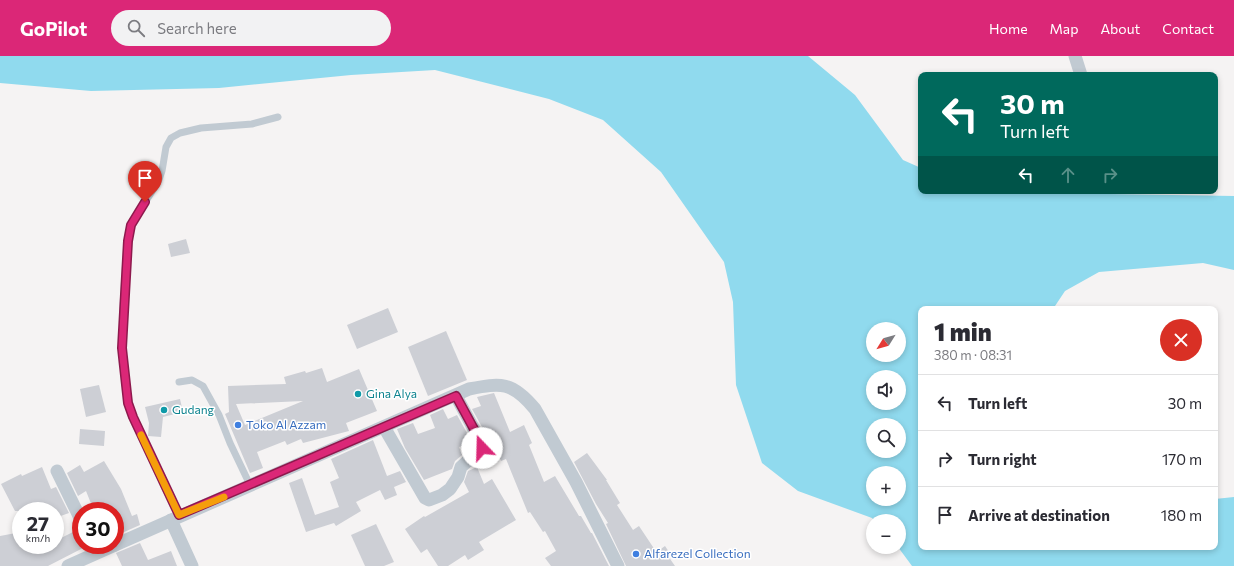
<!DOCTYPE html>
<html lang="en">
<head>
<meta charset="utf-8">
<style>
  :root { --surface:#fff; --page:#f2f2f3; --text:#2b2b33; --muted:#7c7c81; --line:#e1e1e2; --accent:#db2777 }
  body { margin:0; font-family:Commissioner,sans-serif; background:var(--page); color:var(--text); height:100vh; display:flex; flex-direction:column; font-size:15px; white-space:nowrap }
  * { box-sizing:border-box; margin:0 }
  p { font-size:13px; color:var(--muted) }
  .icon { flex:none; width:22px; height:22px; fill:none; stroke:currentColor; stroke-width:2; stroke-linecap:round; stroke-linejoin:round }
  .map { position:relative; flex:1; overflow:hidden }
  .sheet { position:absolute; left:918px; top:250px; width:300px; height:244px; display:flex; flex-direction:column; background:var(--surface); border-radius:8px; box-shadow:0 2px 6px #0003 }
  .sheet>* { flex:none }
  .banner { position:absolute; left:918px; top:16px; width:300px; height:122px; border-radius:8px; box-shadow:0 2px 6px #0003; background:#00695c; color:#fff; overflow:hidden }
  .needle { width:26px; rotate:233deg }
  .buttons { position:absolute; left:866px; top:266px; display:grid; gap:8px }
  .buttons a { display:grid; place-items:center; width:40px; height:40px; border-radius:50%; background:var(--surface); box-shadow:0 2px 6px #0003; font-size:20px }
  .speed { position:absolute; left:12px; top:446px; display:flex; gap:8px; font-size:20px; font-weight:700; text-align:center }
  .speed>* { display:grid; place-content:center; width:52px; height:52px; border-radius:50%; background:var(--surface); box-shadow:0 2px 6px #0003; line-height:1 }
  .speed small { font-size:10px; font-weight:400 }
  .speed .limit { border:6px solid #d22; background:#fff; color:#111 }
  .pin { position:absolute; display:grid; place-items:center; width:34px; height:34px; color:#fff; margin:-41px -17px; border-radius:50% 50% 50% 0; rotate:-45deg; box-shadow:0 0 4px #0007 }
  .pin .icon { rotate:45deg }
  .me { position:absolute; width:44px; margin:-22px; rotate:339deg; stroke-linejoin:round; filter:drop-shadow(0 0 3px #0008) }
  .turn { display:flex; align-items:center; gap:14px; height:84px; padding:0 16px; font-size:18px }
  .turn .icon { width:52px; height:52px; stroke-width:2.5 }
  .turn b { display:block; font-size:28px; line-height:34px }
  .lanes { display:flex; align-items:center; height:38px; padding:0 16px; background:#0003; justify-content:center; gap:20px; direction:ltr }
  .lanes .off { opacity:.35 }
  .round { display:grid; place-items:center; flex:none; width:42px; height:42px; border-radius:21px; background:var(--page) }
  .summary { display:flex; align-items:center; justify-content:space-between; height:68px; padding:0 16px }
  h1 { font-size:24px; font-weight:800; line-height:30px }
  ul { padding:0; list-style:none }
  li { display:flex; align-items:center; gap:12px; height:56px; padding:0 16px; border-top:1px solid var(--line) }
  li div { flex:1 }
  li b { display:block; font-size:15px }
  li em { font-style:normal }
  header { display:flex; align-items:center; gap:24px; box-sizing:border-box; height:56px; padding:0 20px; background:var(--accent); color:#fff }
  header strong { font-size:19px }
  nav { display:flex; gap:22px; margin-inline-start:auto; font-size:14px }
  .search { width:280px; height:36px; background:var(--page); display:flex; align-items:center; gap:10px; box-sizing:border-box; padding:0 14px; border-radius:22px; color:var(--muted); font-size:15px }
  .map>svg:first-child { display:block }
  .water { fill:#90daee; fill-rule:evenodd }
  .building { fill:#cdcfd5; fill-rule:evenodd }
  .lines { fill:none; stroke-linecap:round; stroke-linejoin:round }
  .service { stroke:#c1cad2; stroke-width:7 }
  .minor { stroke:#c1cad2; stroke-width:13 }
  .route-casing { stroke:#8e194d; stroke-width:10 }
  .route { stroke:#db2777; stroke-width:7 }
  .slow { stroke:#f59e0b; stroke-width:7 }
  .culture-dot { fill:#0f9aa8; stroke:#fff; stroke-width:1.5 }
  .shop-dot { fill:#3f7fe0; stroke:#fff; stroke-width:1.5 }
  .labels { text-anchor:middle; stroke-width:3; stroke-linejoin:round; paint-order:stroke }
  .culture-label { font-size:12px; fill:#0d838f; stroke:#fff; text-anchor:start }
  .shop-label { font-size:12px; fill:#366cbe; stroke:#fff; text-anchor:start }
</style>
</head>
<body>
<header>
<strong>GoPilot</strong>
<div class="search"><svg class="icon" aria-label="search" viewBox="0 0 24 24"><circle cx="10" cy="10" r="6"/><path d="M15 15l6 6"/></svg>Search here</div>
<nav><a>Home</a><a>Map</a><a>About</a><a>Contact</a></nav>
</header>
<div class="map">
<svg width="1234" height="510" viewBox="0 0 1234 510">
  <rect width="100%" height="100%" fill="#f5f3f3"/>
  <path class="water" d="M0 0H808L855 39 903 104 921 112V135L1234 140V214L1203 207 1099 216 1065 235 1053 253H921V491H1215V443L1234 441V510H912L898 491 899 465H875L872 462 798 435 762 407 736 329 733 246 724 206 661 116 603 64 549 43 435 14 351 19 219 32 91 35 0 27ZM873 273H899V299H873ZM873 321H899V347H873ZM873 369H899V395H873ZM873 417H899V443H873Z"/>
  <g class="building">
    <polygon points="186,183 190,197 171,201 168,188"/>
    <polygon points="388,252 398,276 357,293 347,269"/>
    <polygon points="446,275 467,324 428,340 408,291"/>
    <path d="M322 312 327 326 359 313 377 355 346 367 349 375 303 387 301 383 287 389 285 385 257 396 263 412 250 417 225 358 229 356 228 330 286 328 284 321 305 315 306 317ZM303 345 245 369 236 348Z"/>
    <polygon points="99,329 106,356 86,361 80,333"/>
    <polygon points="494,337 510,376 524,369 532,387 529,389 544,426 555,420 579,460 581,460 591,477 592,477 609,510 551,510 545,502 556,495 545,475 543,476 530,456 528,457 506,403 501,405 490,379 487,380 472,353 481,350 477,341"/>
    <polygon points="180,343 183,356 163,361 161,381 148,380 149,367 145,351"/>
    <polygon points="443,353 448,363 457,359 472,386 459,391 462,399 455,405 452,413 424,424 405,392 397,373 413,367 418,378 435,372 430,359"/>
    <polygon points="80,373 105,375 104,390 79,388"/>
    <polygon points="373,384 387,420 400,415 406,426 394,431 397,439 385,444 380,434 356,446 361,455 336,470 334,467 306,476 289,427 302,422 315,459 339,451 330,426 339,422 331,403"/>
    <polygon points="587,397 607,424 606,424 620,447 617,449 633,474 639,470 655,494 657,493 658,495 665,490 671,499 668,500 675,510 626,510 606,468 608,467 596,448 574,406"/>
    <polygon points="104,405 121,433 132,460 137,458 140,469 115,480 115,455 94,455 86,435 78,440 67,417 80,409 84,416"/>
    <polygon points="42,411 51,433 56,431 69,457 55,462 55,455 15,455 1,428 21,418 22,420"/>
    <polygon points="477,411 484,428 492,423 516,464 479,486 484,494 468,504 465,499 448,510 438,510 427,493 421,497 405,473 424,460 425,461 469,436 464,426 468,415"/>
    <polygon points="376,468 394,506 384,510 365,510 351,479"/>
    <polygon points="81,472 81,489 83,492 48,510 0,510 0,480 21,476 21,489 55,489 55,485"/>
    <polygon points="140,487 148,504 171,495 177,510 122,510 116,497"/>
  </g>
  <g class="lines">
    <g class="service">
      <polyline points="179,326 192,324 203,330 219,359 230,387 250,429"/>
      <polyline points="179,459 133,361 125,329 122,292 123,250 127,185 131,169 158,126 162,115 166,91 171,82 180,77 201,72 252,68 278,61"/>
    </g>
    <g class="minor">
      <polyline points="1075,0 1081,19"/>
      <polyline points="384,371 425,442 429,444 442,439 450,433 458,421 461,411 482,392 481,386 456,340"/>
      <polyline points="57,415 81,464"/>
      <polyline points="171,464 192,510"/>
      <path d="M115 489 469 333C501 327 512 325 535 353L576 426 618 510"/>
      <polyline points="68,510 115,489"/>
    </g>
  </g>
  <g class="lines">
    <defs>
      <polyline id="route" points="145,146 131,169 128,185 122,292 128,347 133,361 179,459 456,340 481,386 482,392"/>
    </defs>
    <use href="#route" class="route-casing"/>
    <use href="#route" class="route"/>
    <polyline class="slow" points="141,379 179,459 224,441"/>
  </g>
  <g class="culture-dot">
    <circle cx="358" cy="338" r="4"/>
    <circle cx="164" cy="354" r="4"/>
  </g>
  <g class="shop-dot">
    <circle cx="238" cy="369" r="4"/>
    <circle cx="636" cy="498" r="4"/>
  </g>
  <g class="labels">
    <g class="culture-label">
      <text x="366" y="342">Gina Alya</text>
      <text x="172" y="358">Gudang</text>
    </g>
    <g class="shop-label">
      <text x="246" y="373">Toko Al Azzam</text>
      <text x="644" y="502">Alfarezel Collection</text>
    </g>
  </g>
</svg>
<div class="buttons">
<a><svg class="needle" viewBox="-14 -14 28 28"><path d="M0-13l5 13h-10z" fill="#e53935"/><path d="M0 13l5-13h-10z" fill="#7c7c81"/></svg></a>
<a><svg class="icon" aria-label="sound" viewBox="0 0 24 24"><path d="M4 9h4l5-4v14l-5-4H4zM17 9q2 3 0 6"/></svg></a>
<a><svg class="icon" aria-label="search" viewBox="0 0 24 24"><circle cx="10" cy="10" r="6"/><path d="M15 15l6 6"/></svg></a>
<a>+</a>
<a>−</a>
</div>
<div class="speed"><div>27<small>km/h</small></div><div class="limit">30</div></div>
<div class="pin" style="left:145px;top:146px;background:#d93025"><svg class="icon" aria-label="arrive" viewBox="0 0 24 24"><path d="M6 21V4h12l-3 4 3 4H6"/></svg></div>
<svg class="me" style="left:482px;top:392px" viewBox="-20 -20 40 40"><circle r="19" fill="#fff"/><path d="M0-13L10 11 0 6-10 11z" fill="#db2777"/></svg>
<div class="banner">
<div class="turn"><svg class="icon" aria-label="left" viewBox="0 0 24 24"><path d="M17 20v-9H6M10 6l-5 5 5 5"/></svg><div><b>30 m</b>Turn left</div></div>
<div class="lanes"><svg class="icon" aria-label="left" viewBox="0 0 24 24"><path d="M17 20v-9H6M10 6l-5 5 5 5"/></svg><svg class="icon off" aria-label="ahead" viewBox="0 0 24 24"><path d="M12 20V5M6 11l6-6 6 6"/></svg><svg class="icon off" aria-label="right" viewBox="0 0 24 24"><path d="M7 20v-9h11M14 6l5 5-5 5"/></svg></div>
</div>
<section class="sheet">
<div class="summary"><div><h1>1 min</h1><p>380 m · 08:31</p></div><a class="round" style="background:#d93025;color:#fff"><svg class="icon" aria-label="close" viewBox="0 0 24 24"><path d="M6 6l12 12M18 6L6 18"/></svg></a></div>
<ul>
<li><svg class="icon" aria-label="left" viewBox="0 0 24 24"><path d="M17 20v-9H6M10 6l-5 5 5 5"/></svg><div><b>Turn left</b></div><em>30 m</em></li>
<li><svg class="icon" aria-label="right" viewBox="0 0 24 24"><path d="M7 20v-9h11M14 6l5 5-5 5"/></svg><div><b>Turn right</b></div><em>170 m</em></li>
<li><svg class="icon" aria-label="arrive" viewBox="0 0 24 24"><path d="M6 21V4h12l-3 4 3 4H6"/></svg><div><b>Arrive at destination</b></div><em>180 m</em></li>
</ul>
</section>
</div>
</body>
</html>
